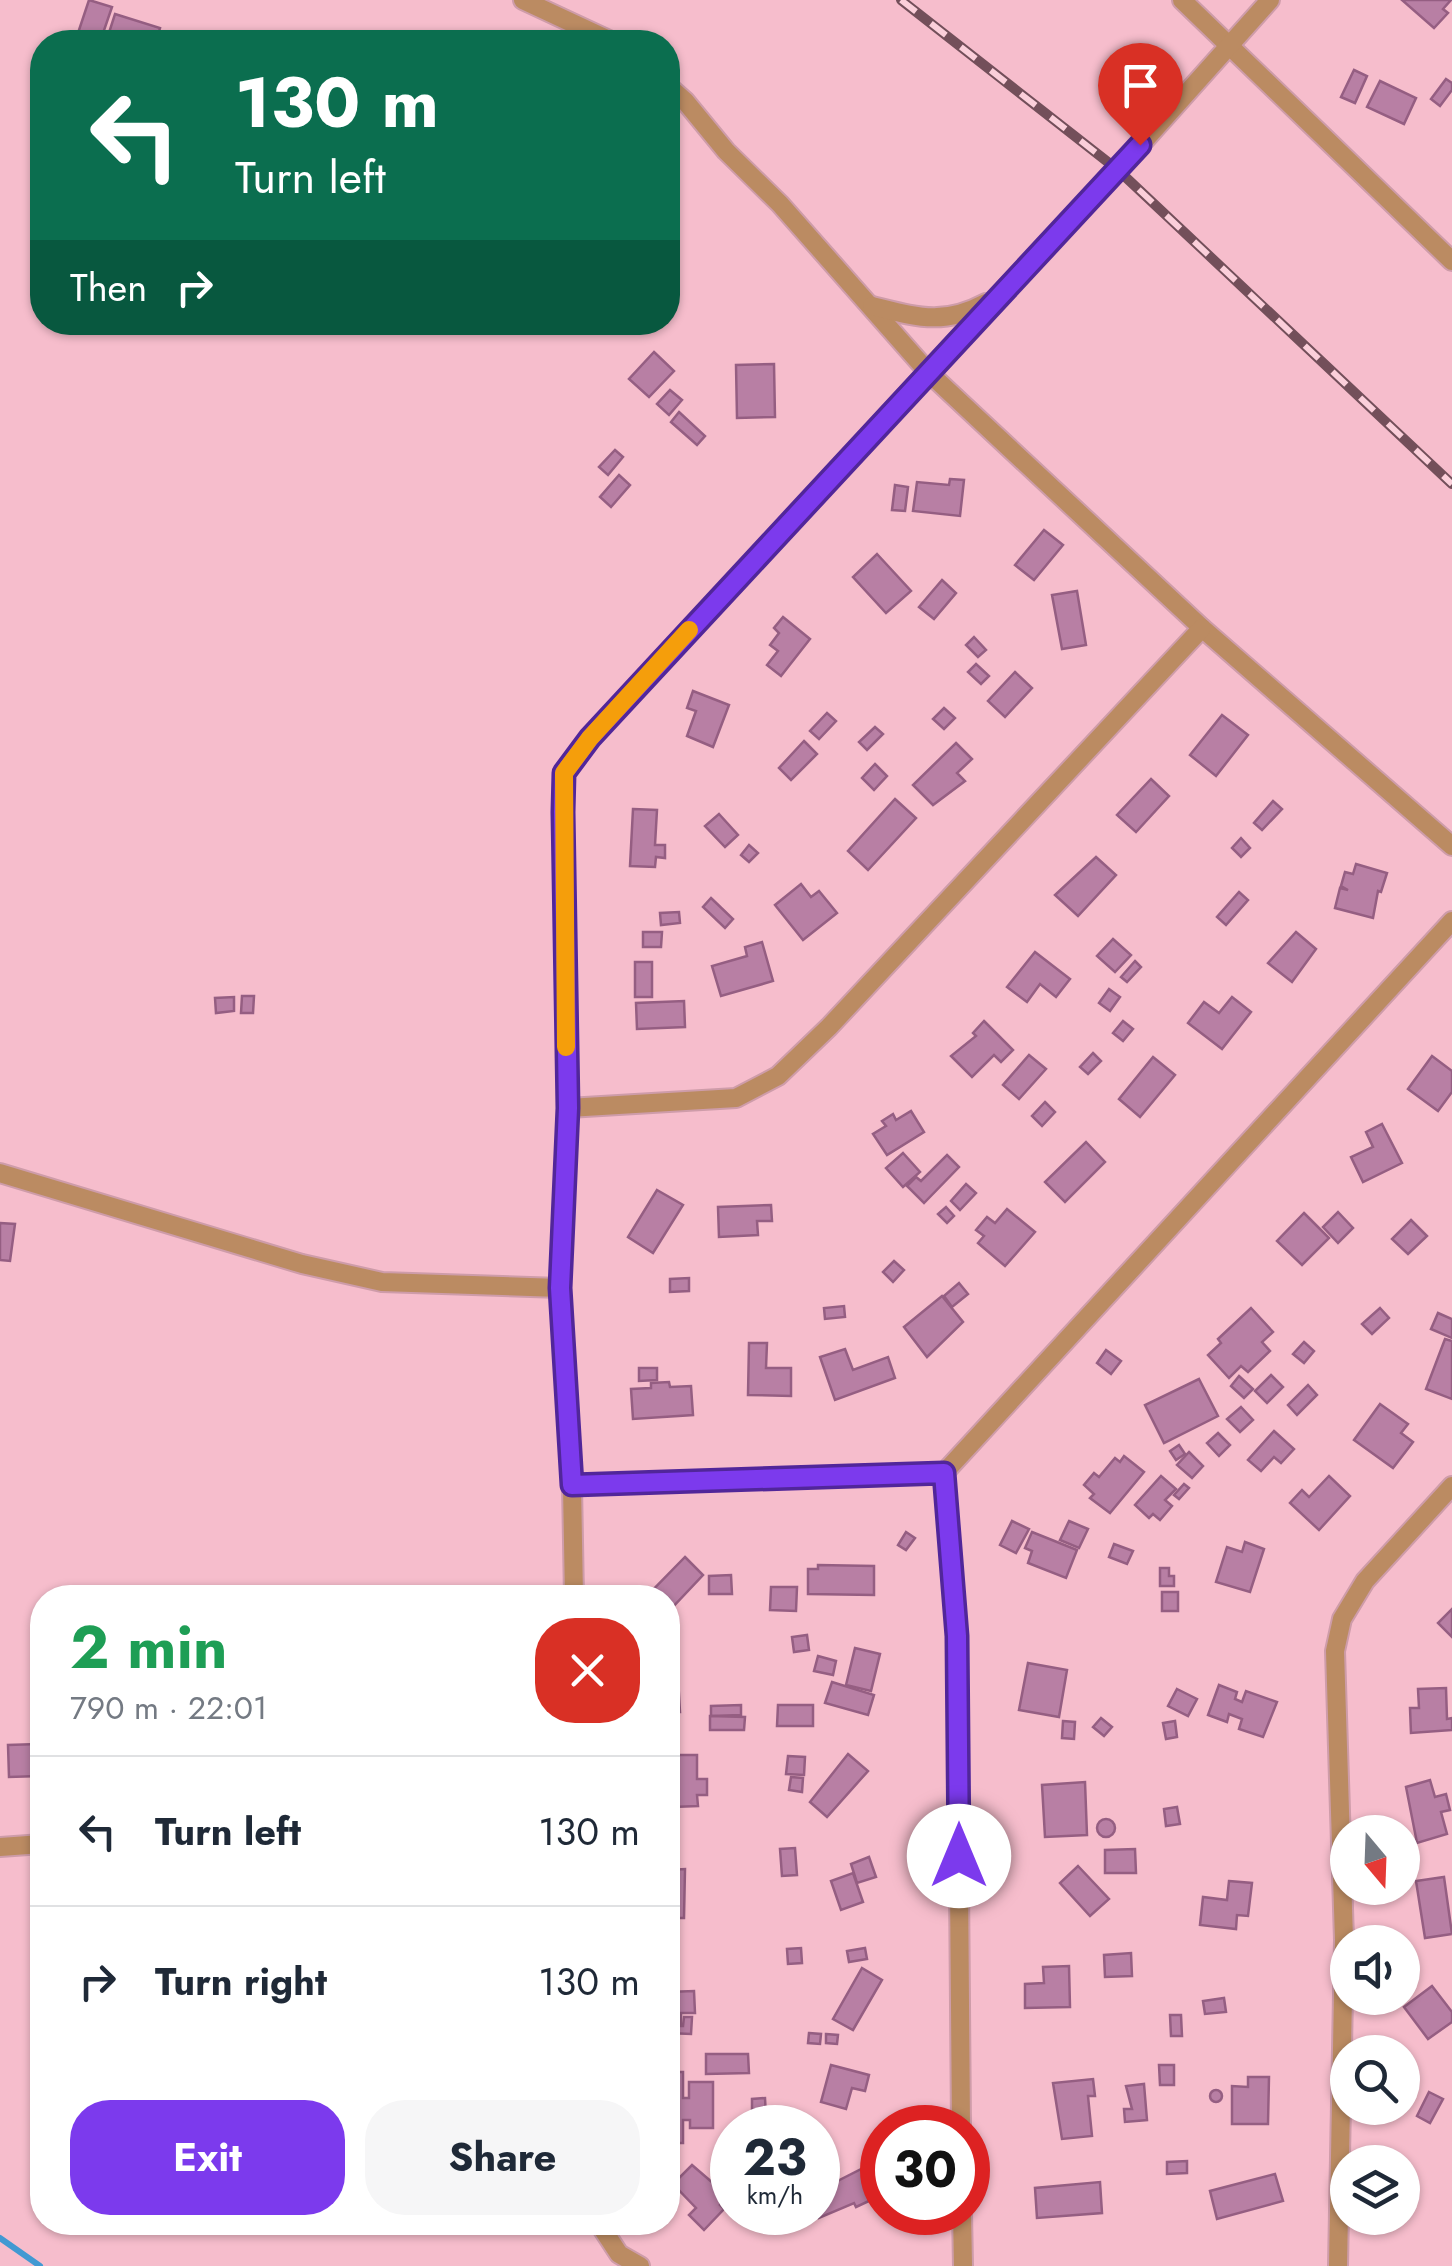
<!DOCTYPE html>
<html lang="en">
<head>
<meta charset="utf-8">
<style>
  :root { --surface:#fff; --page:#f6f6f7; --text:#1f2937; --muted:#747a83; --line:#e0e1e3; --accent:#7c3aed }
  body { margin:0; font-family:Jost,sans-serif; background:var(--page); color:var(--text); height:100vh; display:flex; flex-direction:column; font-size:38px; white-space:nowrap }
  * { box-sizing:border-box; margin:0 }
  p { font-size:32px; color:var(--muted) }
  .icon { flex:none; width:55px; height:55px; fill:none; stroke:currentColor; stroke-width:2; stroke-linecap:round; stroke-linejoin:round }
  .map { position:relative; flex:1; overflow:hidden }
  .drawer { position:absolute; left:30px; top:1585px; width:650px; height:650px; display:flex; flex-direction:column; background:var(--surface); border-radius:40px; box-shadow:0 2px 8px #0004 }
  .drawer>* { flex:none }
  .guide { position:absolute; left:30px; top:30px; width:650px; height:305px; border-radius:40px; box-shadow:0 2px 8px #0004; background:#0b6e4f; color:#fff; overflow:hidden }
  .needle { width:65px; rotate:161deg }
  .buttons { position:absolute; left:1330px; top:1815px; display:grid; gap:20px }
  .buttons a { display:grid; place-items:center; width:90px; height:90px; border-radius:50%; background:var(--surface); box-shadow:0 2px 8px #0004; font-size:50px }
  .speed { position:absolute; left:710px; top:2105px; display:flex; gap:20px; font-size:50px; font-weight:700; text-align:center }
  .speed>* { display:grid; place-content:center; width:130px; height:130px; border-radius:50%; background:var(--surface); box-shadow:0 2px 8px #0004; line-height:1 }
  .speed small { font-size:25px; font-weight:400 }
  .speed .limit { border:15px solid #d22; background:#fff; color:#111 }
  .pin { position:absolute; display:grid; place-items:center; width:85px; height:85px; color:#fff; margin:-102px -42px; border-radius:50% 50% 50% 0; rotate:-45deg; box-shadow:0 0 10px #0007 }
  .pin .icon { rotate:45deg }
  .me { position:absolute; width:110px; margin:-55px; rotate:0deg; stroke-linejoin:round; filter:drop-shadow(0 0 8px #0008) }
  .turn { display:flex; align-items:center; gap:35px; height:210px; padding:0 40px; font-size:45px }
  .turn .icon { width:130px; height:130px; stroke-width:2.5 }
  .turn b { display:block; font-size:70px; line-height:85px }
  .then { display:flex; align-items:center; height:95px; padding:0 40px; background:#0003; gap:20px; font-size:38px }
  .round { display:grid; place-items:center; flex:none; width:105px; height:105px; border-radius:40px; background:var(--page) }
  .headline { display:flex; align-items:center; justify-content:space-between; height:170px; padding:0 40px }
  h1 { font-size:60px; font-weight:700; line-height:75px; color:#1e9e55 }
  .cta { display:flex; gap:20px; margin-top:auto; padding:20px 40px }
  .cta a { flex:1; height:115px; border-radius:40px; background:var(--accent); color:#fff; font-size:40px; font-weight:700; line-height:115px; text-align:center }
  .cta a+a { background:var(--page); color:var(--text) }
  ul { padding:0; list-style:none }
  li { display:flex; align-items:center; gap:30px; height:150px; padding:0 40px; border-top:2px solid var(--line) }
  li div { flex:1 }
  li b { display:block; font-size:38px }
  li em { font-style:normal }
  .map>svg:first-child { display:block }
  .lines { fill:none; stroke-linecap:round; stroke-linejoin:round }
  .stream { stroke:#4299d2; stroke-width:6 }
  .building { fill:#b87fa4; stroke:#955e82; stroke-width:2.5 }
  .street-casing { stroke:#ce9ca9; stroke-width:22 }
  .street { stroke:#bb8b62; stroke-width:18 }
  .rail-casing { stroke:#734f5a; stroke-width:10 }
  .rail { stroke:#fbcfda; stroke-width:6; stroke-dasharray:19; stroke-linecap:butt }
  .route-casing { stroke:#51269a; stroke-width:25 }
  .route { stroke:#7c3aed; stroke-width:18 }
  .slow { stroke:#f59e0b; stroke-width:18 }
</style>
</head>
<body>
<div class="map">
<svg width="1452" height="2266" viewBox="0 0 1452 2266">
  <rect width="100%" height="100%" fill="#f6bdcc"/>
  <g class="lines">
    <polyline class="stream" points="0,2238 40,2266"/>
  </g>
  <g class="building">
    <polygon points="89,0 112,7 100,42 75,42"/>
    <polygon points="1402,0 1451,0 1443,9 1448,13 1434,28"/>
    <polygon points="115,14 160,28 156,42 106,42"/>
    <polygon points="1354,70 1367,76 1355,103 1341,97"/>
    <polygon points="1446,79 1452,83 1452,90 1440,106 1431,99"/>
    <polygon points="1380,81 1416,98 1404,124 1367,107"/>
    <polygon points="654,352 674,371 649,397 629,379"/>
    <polygon points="774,364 775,417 737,418 736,365"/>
    <polygon points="670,390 682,400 669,415 657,404"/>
    <polygon points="679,412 705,436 697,445 671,422"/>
    <polygon points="615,450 623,457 608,475 599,467"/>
    <polygon points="619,475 630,485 611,507 600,497"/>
    <polygon points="950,479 964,480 960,516 913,511 917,482 949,485"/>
    <polygon points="895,485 908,487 905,511 892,510"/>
    <polygon points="1044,530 1063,545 1034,580 1015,565"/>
    <polygon points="877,554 911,591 886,613 853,577"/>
    <polygon points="942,580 956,593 934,619 919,607"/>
    <polygon points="1077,591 1086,645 1062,649 1052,595"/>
    <polygon points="783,617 810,639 781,676 767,665 778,651 770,645 779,633 774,628"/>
    <polygon points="974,637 986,650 978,657 966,645"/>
    <polygon points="976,664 989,676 981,684 968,672"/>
    <polygon points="1015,672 1032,688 1005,717 988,701"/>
    <polygon points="693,691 729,705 713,747 687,736 696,711 687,708"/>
    <polygon points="944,708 955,718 944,729 933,719"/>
    <polygon points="827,713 836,721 819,739 810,731"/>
    <polygon points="1222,715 1248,735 1216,776 1190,755"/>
    <polygon points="875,727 883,734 867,750 859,742"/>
    <polygon points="804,741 817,754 791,780 779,768"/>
    <polygon points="956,743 972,759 957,773 965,781 933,805 913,785"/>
    <polygon points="875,764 887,776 874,790 862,778"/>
    <polygon points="1151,779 1169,796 1136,832 1117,815"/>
    <polygon points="895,799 916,818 868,870 848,851"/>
    <polygon points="1273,801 1282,809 1262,830 1254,823"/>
    <polygon points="633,809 657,810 655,845 665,845 665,858 656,857 655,867 630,866"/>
    <polygon points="719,814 738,835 725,847 705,826"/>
    <polygon points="1241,838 1250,848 1241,857 1232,848"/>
    <polygon points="749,845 758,853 749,862 741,855"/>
    <polygon points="1096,857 1116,875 1078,916 1055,895"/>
    <polygon points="1356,864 1387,873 1381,892 1378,891 1373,918 1335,908 1340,888 1348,890 1341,886 1345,872 1353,874"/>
    <polygon points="801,884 811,897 819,891 837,913 803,940 775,905"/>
    <polygon points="1239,892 1248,900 1226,925 1217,917"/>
    <polygon points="711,898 733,919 725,928 703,907"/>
    <polygon points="679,912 680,923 661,925 660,913"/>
    <polygon points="643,932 662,932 661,947 643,947"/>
    <polygon points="1296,932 1316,949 1292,982 1268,963"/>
    <polygon points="1113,939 1131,955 1115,972 1097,956"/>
    <polygon points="762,942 773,981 721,996 712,966 747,956 745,947"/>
    <polygon points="1035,952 1070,979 1056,997 1040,984 1027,1002 1007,987"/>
    <polygon points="1135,961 1141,967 1127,982 1121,977"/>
    <rect x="635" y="962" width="17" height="35"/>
    <polygon points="1109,989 1120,997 1110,1011 1099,1003"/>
    <polygon points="242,996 254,996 253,1013 241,1013"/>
    <polygon points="234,997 234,1011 216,1013 215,998"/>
    <polygon points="1232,997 1251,1012 1222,1049 1188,1023 1204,1002 1219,1013"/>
    <polygon points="684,1001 685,1027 637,1029 636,1003"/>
    <polygon points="984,1021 1013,1050 1001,1062 994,1055 972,1077 951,1056 976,1036 973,1033"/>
    <polygon points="1123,1021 1133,1029 1123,1041 1113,1033"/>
    <polygon points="1093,1053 1101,1061 1088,1074 1080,1067"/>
    <polygon points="1029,1055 1046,1069 1019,1099 1003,1085"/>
    <polygon points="1432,1056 1452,1071 1452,1092 1438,1111 1408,1089"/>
    <polygon points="1153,1057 1175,1075 1140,1117 1119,1099"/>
    <polygon points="1045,1102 1055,1112 1042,1126 1032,1116"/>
    <polygon points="911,1111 924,1132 887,1155 873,1134 886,1126 882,1121 893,1114 896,1120"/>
    <polygon points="1382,1124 1402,1163 1363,1182 1351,1157 1373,1147 1366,1132"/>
    <polygon points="1086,1142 1105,1162 1065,1202 1045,1182"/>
    <polygon points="903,1153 920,1172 903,1187 886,1168"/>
    <polygon points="947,1155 959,1167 924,1203 907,1186 916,1177 921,1181"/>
    <polygon points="966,1184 976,1193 960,1210 951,1201"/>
    <polygon points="657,1190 683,1205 653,1253 628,1237"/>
    <polygon points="771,1205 772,1221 757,1221 758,1235 719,1237 718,1207"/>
    <polygon points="946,1207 954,1216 947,1223 938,1214"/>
    <polygon points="1007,1209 1035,1232 1005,1266 978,1243 984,1236 976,1230 987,1217 995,1223"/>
    <polygon points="1338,1212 1353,1228 1338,1243 1323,1227"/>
    <polygon points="1304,1213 1329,1238 1302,1265 1277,1241"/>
    <polygon points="1411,1220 1427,1236 1408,1254 1392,1239"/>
    <polygon points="0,1223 15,1224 10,1261 0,1260"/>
    <polygon points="894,1261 904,1270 893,1282 883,1272"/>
    <polygon points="689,1278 689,1291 670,1292 670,1279"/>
    <polygon points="959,1283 968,1294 952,1307 944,1296"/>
    <polygon points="942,1296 963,1322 927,1357 904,1327"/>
    <polygon points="844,1306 845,1317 825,1319 824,1308"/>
    <polygon points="1251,1308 1273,1332 1262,1342 1270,1351 1248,1372 1241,1366 1229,1378 1208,1355 1221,1343 1218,1339"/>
    <polygon points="1380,1308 1389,1318 1372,1334 1362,1324"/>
    <polygon points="1438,1313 1452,1319 1452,1338 1431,1329"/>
    <polygon points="1445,1339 1452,1341 1452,1399 1426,1389"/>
    <polygon points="1304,1342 1314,1351 1304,1363 1293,1354"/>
    <polygon points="749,1343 767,1343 766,1368 791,1368 791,1396 748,1395"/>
    <polygon points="845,1349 853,1370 888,1357 895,1378 835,1400 820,1357"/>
    <polygon points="1106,1350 1121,1361 1111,1374 1097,1363"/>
    <polygon points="639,1368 657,1368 657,1380 639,1381"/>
    <polygon points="1271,1375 1283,1387 1267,1403 1255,1391"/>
    <polygon points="1239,1376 1253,1389 1244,1398 1231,1386"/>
    <polygon points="1199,1379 1218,1416 1164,1443 1145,1405"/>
    <polygon points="669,1382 670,1387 691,1386 693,1415 633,1419 631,1389 651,1388 651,1383"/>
    <polygon points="1308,1385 1317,1395 1297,1415 1288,1405"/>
    <polygon points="1380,1404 1408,1424 1401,1433 1413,1442 1393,1468 1354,1440"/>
    <polygon points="1241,1407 1253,1420 1240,1432 1227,1419"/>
    <polygon points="1274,1431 1294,1449 1281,1463 1274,1457 1261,1471 1248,1460"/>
    <polygon points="1218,1433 1230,1445 1219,1456 1207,1443"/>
    <polygon points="1179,1445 1185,1454 1176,1460 1170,1451"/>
    <polygon points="1189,1452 1203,1466 1192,1478 1177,1465"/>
    <polygon points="1124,1456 1144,1472 1110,1513 1090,1498 1094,1494 1084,1485 1094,1473 1099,1477 1115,1458 1120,1462"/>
    <polygon points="1161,1476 1176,1489 1165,1500 1172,1506 1160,1520 1153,1514 1149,1518 1135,1505"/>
    <polygon points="1329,1476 1350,1496 1319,1530 1290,1503 1302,1490 1309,1497"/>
    <polygon points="1184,1484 1189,1488 1179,1499 1174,1495"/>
    <polygon points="1012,1521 1029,1529 1016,1553 1000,1545"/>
    <polygon points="1069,1521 1088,1529 1079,1548 1060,1540"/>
    <polygon points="906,1532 915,1538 906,1550 898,1545"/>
    <polygon points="1032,1532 1077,1550 1066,1578 1028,1563 1032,1551 1025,1548"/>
    <polygon points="1245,1542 1264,1549 1250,1592 1216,1582 1227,1547 1242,1552"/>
    <polygon points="1114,1544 1133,1551 1127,1564 1109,1557"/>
    <polygon points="685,1557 703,1575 668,1612 668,1598 646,1597"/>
    <polygon points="818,1565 874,1566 874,1595 808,1594 808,1569 818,1569"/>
    <polygon points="1160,1568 1169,1568 1169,1576 1174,1576 1174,1586 1160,1586"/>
    <polygon points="731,1575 732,1594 709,1594 709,1576"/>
    <polygon points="771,1587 797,1587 796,1611 770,1610"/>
    <rect x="1162" y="1592" width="16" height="19"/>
    <polygon points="1452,1609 1452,1637 1438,1623"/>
    <polygon points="807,1635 809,1650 794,1652 792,1637"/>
    <polygon points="855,1648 880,1654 871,1691 846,1685"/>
    <polygon points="818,1656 836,1661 833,1675 814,1671"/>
    <polygon points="668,1661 677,1661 680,1712 668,1712"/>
    <polygon points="1028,1663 1067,1670 1059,1717 1019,1710"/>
    <polygon points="832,1682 874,1695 868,1715 825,1703"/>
    <polygon points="1219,1685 1237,1692 1235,1699 1242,1702 1246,1691 1277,1702 1263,1737 1239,1729 1242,1719 1229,1714 1227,1722 1208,1715"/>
    <polygon points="1446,1688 1447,1719 1452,1718 1452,1730 1411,1733 1410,1708 1419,1708 1418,1689"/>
    <polygon points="1177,1689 1197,1699 1188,1716 1168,1706"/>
    <polygon points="741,1705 741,1715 711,1716 711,1706"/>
    <polygon points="778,1705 813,1705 813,1726 777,1726"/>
    <polygon points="710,1716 745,1717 744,1730 710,1730"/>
    <polygon points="1101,1718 1112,1727 1104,1736 1093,1727"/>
    <polygon points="1063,1721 1075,1722 1074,1739 1062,1738"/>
    <polygon points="1175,1721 1177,1737 1166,1739 1163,1723"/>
    <polygon points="38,1744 40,1776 9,1777 8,1745"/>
    <polygon points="848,1754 868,1771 827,1817 810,1802"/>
    <polygon points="672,1755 697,1755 697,1779 707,1779 707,1795 697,1795 698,1806 673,1807"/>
    <polygon points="788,1756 805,1757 804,1775 786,1774"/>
    <polygon points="791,1777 803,1778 802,1792 789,1790"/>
    <polygon points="1430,1780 1435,1797 1446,1794 1450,1810 1441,1812 1447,1834 1417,1843 1406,1787"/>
    <polygon points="1085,1782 1087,1835 1045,1837 1042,1785"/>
    <polygon points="1177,1807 1180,1824 1166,1826 1164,1809"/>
    <circle cx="1106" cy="1828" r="9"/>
    <polygon points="795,1848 797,1875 782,1876 780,1849"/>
    <polygon points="1135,1849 1136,1873 1105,1873 1105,1850"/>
    <polygon points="869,1857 876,1877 857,1883 851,1864"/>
    <polygon points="1078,1866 1109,1899 1090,1916 1060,1883"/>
    <polygon points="685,1869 684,1918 668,1918 668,1870"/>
    <polygon points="853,1873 863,1902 841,1910 831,1881"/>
    <polygon points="1444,1877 1452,1934 1425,1938 1416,1881"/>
    <polygon points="1229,1881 1252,1883 1248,1916 1237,1915 1236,1929 1200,1925 1203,1897 1227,1900"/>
    <polygon points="801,1948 802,1963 788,1964 787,1949"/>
    <polygon points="865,1948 867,1959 849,1962 847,1951"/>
    <polygon points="1131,1953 1132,1976 1105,1977 1104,1955"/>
    <polygon points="1069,1966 1070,2007 1025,2008 1025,1984 1044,1983 1043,1967"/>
    <polygon points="862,1968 882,1980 853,2030 833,2019"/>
    <polygon points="1432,1986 1452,2012 1452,2022 1428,2039 1404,2007"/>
    <polygon points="694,1991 695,2013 681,2013 681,2024 668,2025 668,1992"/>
    <polygon points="1224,1998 1226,2012 1205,2014 1203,2001"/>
    <polygon points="1170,2015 1181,2015 1182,2036 1171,2036"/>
    <polygon points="684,2017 692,2017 691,2034 668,2033 668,2026 683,2026"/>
    <polygon points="809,2033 821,2034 820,2044 808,2043"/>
    <polygon points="826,2034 838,2035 837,2044 826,2043"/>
    <polygon points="706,2054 748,2054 749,2073 706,2074"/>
    <polygon points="831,2065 869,2075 865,2091 852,2088 846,2109 821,2102"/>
    <polygon points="1159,2065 1174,2065 1174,2085 1160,2085"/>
    <polygon points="668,2072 683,2072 683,2098 689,2098 689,2082 713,2082 713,2128 690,2128 690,2120 683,2120 683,2143 668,2143"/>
    <polygon points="1248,2077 1269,2077 1268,2124 1232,2124 1232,2086 1248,2087"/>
    <polygon points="1093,2079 1095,2096 1088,2096 1092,2136 1062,2139 1053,2083"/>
    <polygon points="1144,2084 1147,2120 1125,2122 1124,2109 1132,2109 1126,2086"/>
    <circle cx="1216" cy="2096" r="6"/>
    <polygon points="1429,2092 1443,2099 1430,2123 1417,2116"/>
    <polygon points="765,2098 766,2117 752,2117 752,2099"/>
    <polygon points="1187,2161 1187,2173 1167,2174 1167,2162"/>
    <polygon points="875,2162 882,2181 882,2195 856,2207 854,2203 819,2218 818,2191"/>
    <polygon points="692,2165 721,2190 717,2195 723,2201 720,2205 724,2209 704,2230 689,2215 696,2208 673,2184"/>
    <polygon points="1275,2174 1283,2201 1217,2219 1210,2191"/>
    <polygon points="1100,2182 1102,2213 1037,2218 1035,2188"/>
  </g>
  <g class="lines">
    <defs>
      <g id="street">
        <polyline points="523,0 613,42"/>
        <polyline points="1182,0 1452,261"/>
        <polyline points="668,86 685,101 726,151 780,204 928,372 1202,628 1452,846"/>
        <path d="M872 306C917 317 943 326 986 303"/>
        <polyline points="568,1108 736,1098 778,1076 829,1027 1202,628"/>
        <polyline points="0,1173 302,1264 382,1282 560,1288"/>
        <polyline points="572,1485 944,1473"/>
        <polyline points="574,1598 572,1485 560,1288 568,1108 563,812 565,773 590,738 996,298 1118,170 1270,0"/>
        <polyline points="0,1847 42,1844"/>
        <polyline points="961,2128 957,1636 944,1473 1452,921"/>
        <polyline points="962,2212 963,2266"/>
        <polyline points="598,2222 619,2254 640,2266"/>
        <polyline points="1338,2266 1344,1940 1335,1651 1342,1619 1365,1581 1452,1486"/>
      </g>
    </defs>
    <use href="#street" class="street-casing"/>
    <use href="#street" class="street"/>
    <defs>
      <polyline id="rail" points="901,0 1118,170 1452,484"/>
    </defs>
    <use href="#rail" class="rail-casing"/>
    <use href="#rail" class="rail"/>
  </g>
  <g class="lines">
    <defs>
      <polyline id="route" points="959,1856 957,1636 944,1473 572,1485 560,1288 568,1108 563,812 564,773 590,738 1140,145"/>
    </defs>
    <use href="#route" class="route-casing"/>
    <use href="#route" class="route"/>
    <polyline class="slow" points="566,1047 564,773 590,738 689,630"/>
  </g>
</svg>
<div class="buttons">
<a><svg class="needle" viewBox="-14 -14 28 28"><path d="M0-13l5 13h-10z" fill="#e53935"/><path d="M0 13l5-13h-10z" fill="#747a83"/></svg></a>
<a><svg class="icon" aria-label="sound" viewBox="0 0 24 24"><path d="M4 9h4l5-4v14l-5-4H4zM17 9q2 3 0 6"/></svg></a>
<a><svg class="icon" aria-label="search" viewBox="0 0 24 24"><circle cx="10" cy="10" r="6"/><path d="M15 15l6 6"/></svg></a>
<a><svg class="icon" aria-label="layers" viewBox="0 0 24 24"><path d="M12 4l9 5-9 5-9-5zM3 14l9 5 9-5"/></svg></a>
</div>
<div class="speed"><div>23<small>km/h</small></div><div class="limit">30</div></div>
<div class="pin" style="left:1140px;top:145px;background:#d93025"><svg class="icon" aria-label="arrive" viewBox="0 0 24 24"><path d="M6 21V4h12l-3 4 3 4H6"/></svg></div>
<svg class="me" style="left:959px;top:1856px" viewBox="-20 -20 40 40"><circle r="19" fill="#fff"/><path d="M0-13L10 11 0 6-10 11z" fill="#7c3aed"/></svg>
<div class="guide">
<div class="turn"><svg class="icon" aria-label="left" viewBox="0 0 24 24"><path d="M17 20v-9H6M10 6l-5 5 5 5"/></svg><div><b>130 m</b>Turn left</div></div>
<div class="then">Then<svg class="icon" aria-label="right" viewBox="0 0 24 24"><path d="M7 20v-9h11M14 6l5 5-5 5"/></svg></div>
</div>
<section class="drawer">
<div class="headline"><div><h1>2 min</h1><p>790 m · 22:01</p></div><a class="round" style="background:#d93025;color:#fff"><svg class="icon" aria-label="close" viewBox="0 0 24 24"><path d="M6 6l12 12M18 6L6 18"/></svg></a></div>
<ul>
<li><svg class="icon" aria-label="left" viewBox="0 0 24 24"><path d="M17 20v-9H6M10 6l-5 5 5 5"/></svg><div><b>Turn left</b></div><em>130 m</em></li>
<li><svg class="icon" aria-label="right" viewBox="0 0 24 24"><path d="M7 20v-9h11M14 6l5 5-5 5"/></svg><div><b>Turn right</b></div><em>130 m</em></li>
</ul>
<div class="cta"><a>Exit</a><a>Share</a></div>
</section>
</div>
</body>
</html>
